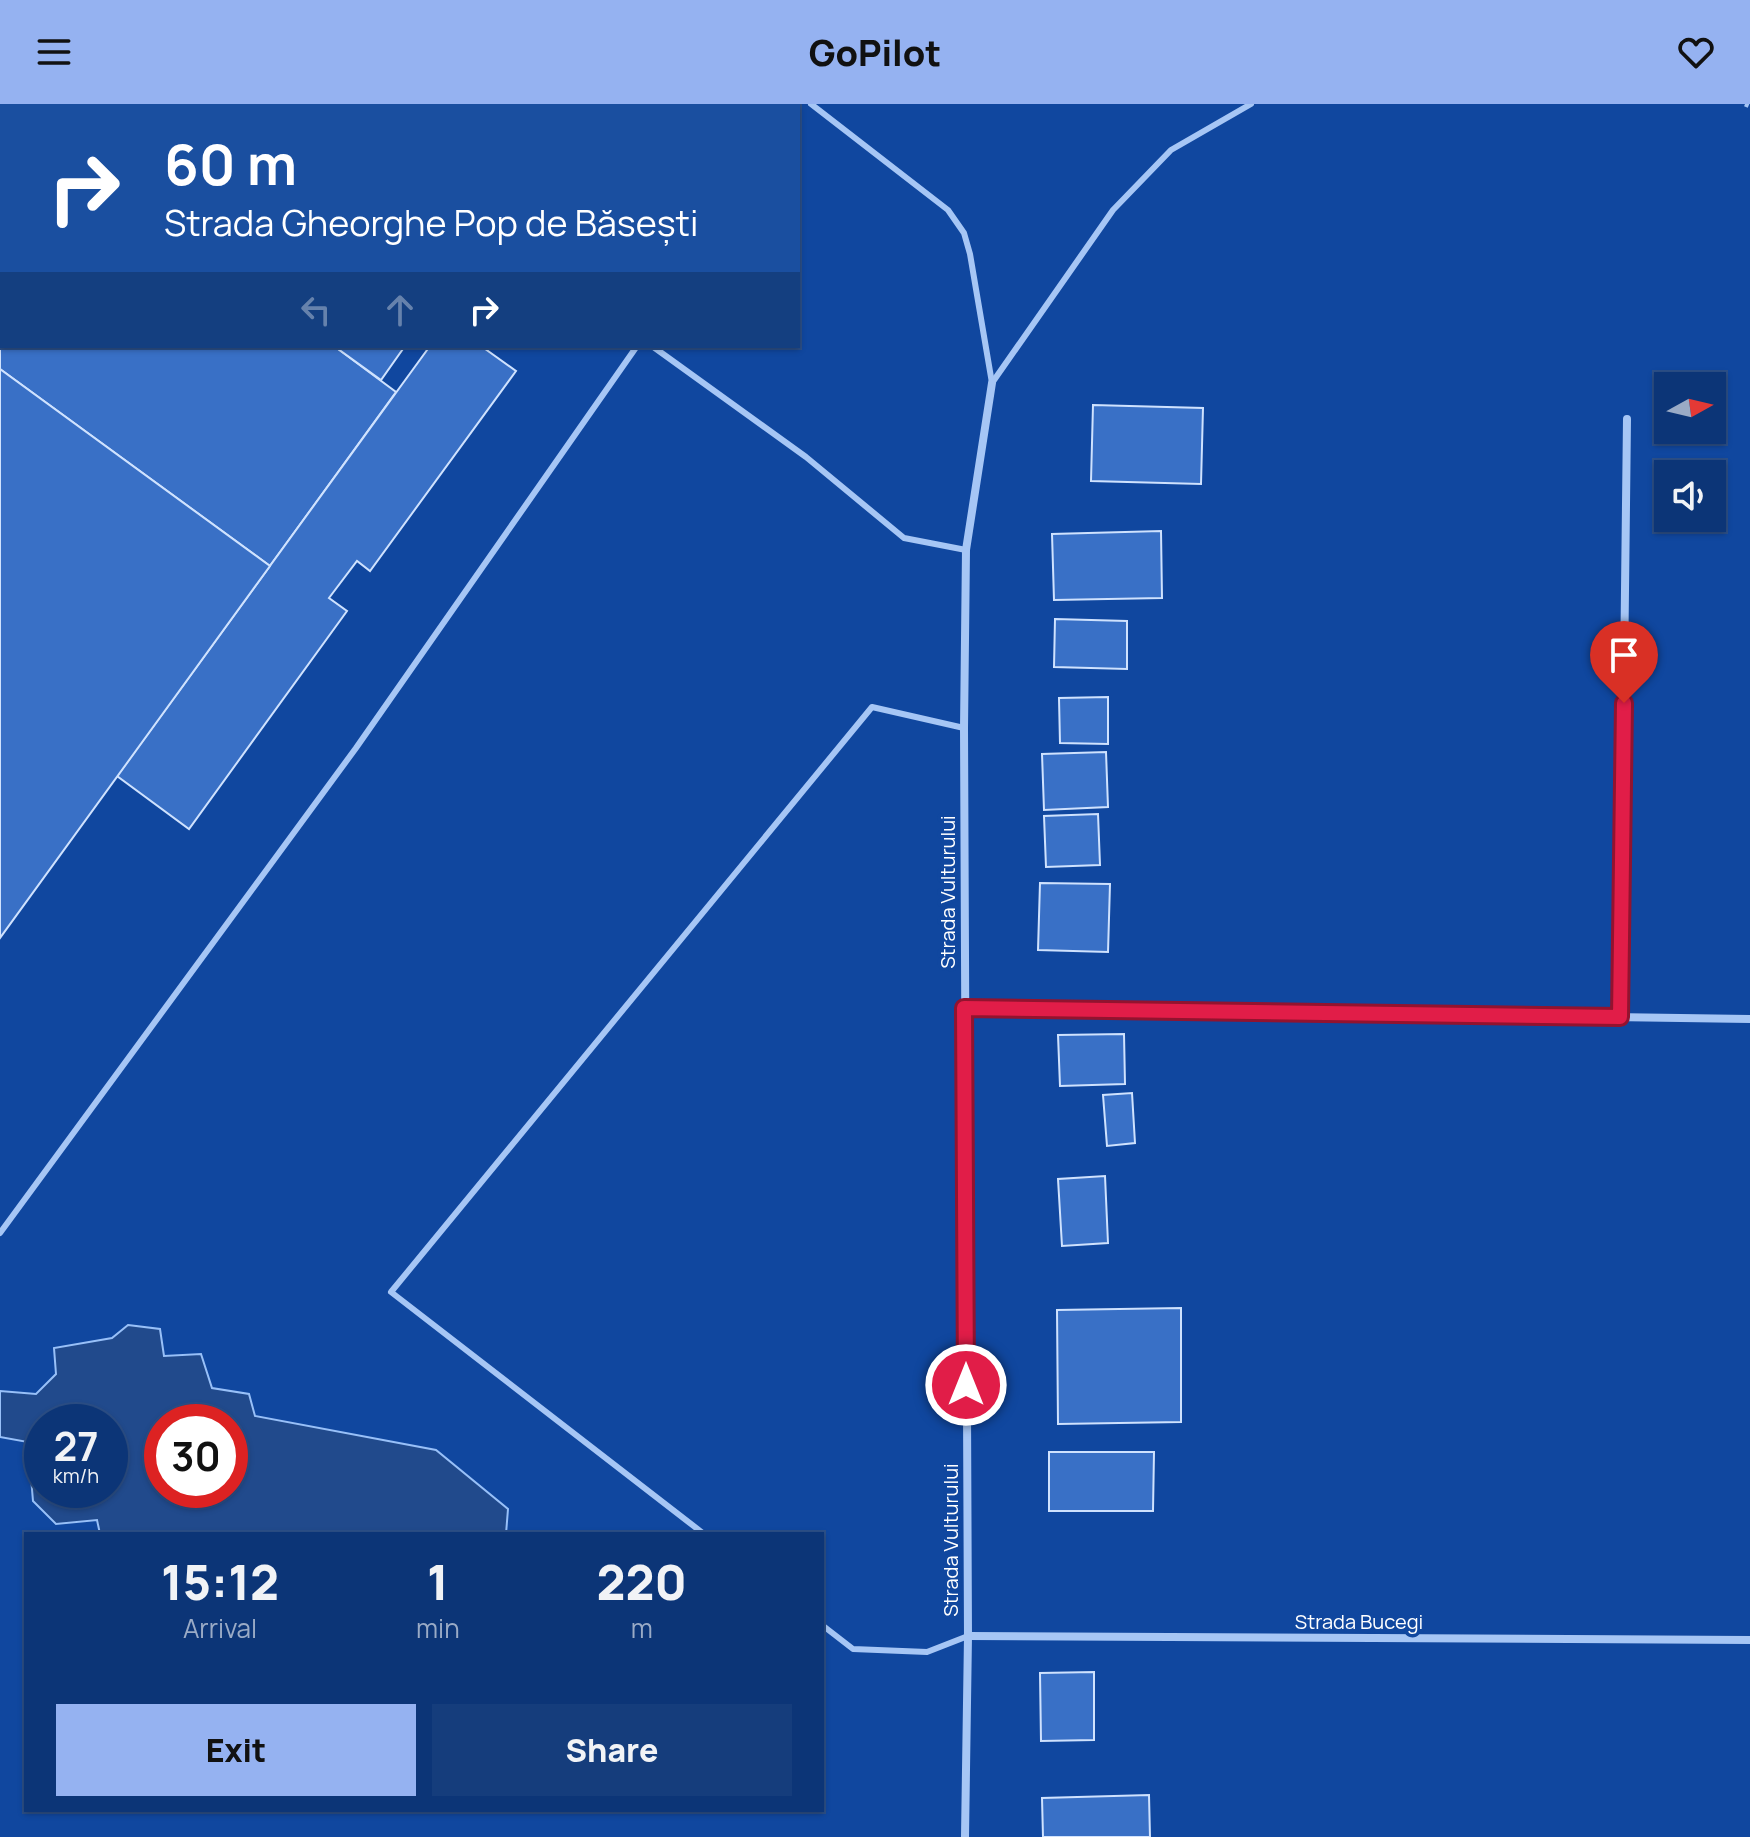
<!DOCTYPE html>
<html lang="en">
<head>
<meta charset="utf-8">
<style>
  :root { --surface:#0c3577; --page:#153d7c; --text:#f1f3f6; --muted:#9aabc6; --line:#2c5089; --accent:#95b2f1 }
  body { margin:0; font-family:Manrope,sans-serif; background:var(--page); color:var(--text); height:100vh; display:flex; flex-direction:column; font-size:30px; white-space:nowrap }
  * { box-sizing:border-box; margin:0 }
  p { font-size:26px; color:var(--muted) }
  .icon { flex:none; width:44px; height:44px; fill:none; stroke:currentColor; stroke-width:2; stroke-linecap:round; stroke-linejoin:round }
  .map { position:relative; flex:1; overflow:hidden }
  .drawer { position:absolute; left:24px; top:1428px; width:800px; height:280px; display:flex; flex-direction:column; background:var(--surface); border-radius:0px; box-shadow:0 2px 6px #0004,0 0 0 2px var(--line) }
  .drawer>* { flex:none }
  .guide { position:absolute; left:0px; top:0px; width:800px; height:244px; box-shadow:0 2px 6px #0004,0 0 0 2px var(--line); background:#1a4fa0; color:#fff; overflow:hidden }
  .needle { width:52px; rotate:82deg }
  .buttons { position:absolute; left:1654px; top:268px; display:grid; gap:16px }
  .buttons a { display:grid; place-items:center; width:72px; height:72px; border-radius:0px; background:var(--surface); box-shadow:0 2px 6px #0004,0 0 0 2px var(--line); font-size:40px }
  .speed { position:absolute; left:24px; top:1300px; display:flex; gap:16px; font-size:40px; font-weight:700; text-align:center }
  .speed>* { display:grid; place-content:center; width:104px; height:104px; border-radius:50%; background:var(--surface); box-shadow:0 2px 6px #0004,0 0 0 2px var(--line); line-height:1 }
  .speed small { font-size:20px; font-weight:400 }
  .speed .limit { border:12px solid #d22; background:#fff; color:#111 }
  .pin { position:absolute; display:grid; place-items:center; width:68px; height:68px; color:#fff; margin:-82px -34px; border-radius:50% 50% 50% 0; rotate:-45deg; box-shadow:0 0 8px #0007 }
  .pin .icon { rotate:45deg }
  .me { position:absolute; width:88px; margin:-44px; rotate:0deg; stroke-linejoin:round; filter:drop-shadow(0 0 6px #0008) }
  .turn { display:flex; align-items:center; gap:28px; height:168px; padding:0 32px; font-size:36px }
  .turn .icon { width:104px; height:104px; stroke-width:2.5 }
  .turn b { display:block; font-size:56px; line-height:68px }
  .lanes { display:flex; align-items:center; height:76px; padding:0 32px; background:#0003; justify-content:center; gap:40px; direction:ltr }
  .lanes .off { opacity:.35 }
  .eta { display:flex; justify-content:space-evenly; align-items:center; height:136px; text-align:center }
  .eta b { font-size:48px; font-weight:800; line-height:56px }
  .cta { display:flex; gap:16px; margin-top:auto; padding:16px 32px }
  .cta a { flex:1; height:92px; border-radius:0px; background:var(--accent); color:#111; font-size:32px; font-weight:800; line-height:92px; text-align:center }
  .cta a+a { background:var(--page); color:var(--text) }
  header { display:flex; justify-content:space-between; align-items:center; height:104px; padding:0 32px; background:var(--accent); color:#111; font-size:36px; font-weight:800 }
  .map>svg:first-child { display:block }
  .water { fill:#214a8c; stroke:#98c0f8; stroke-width:2; fill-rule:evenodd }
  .building { fill:#3970c6; stroke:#cfe2fe; stroke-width:2 }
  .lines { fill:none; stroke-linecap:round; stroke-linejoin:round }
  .path { stroke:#a6c6f5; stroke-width:5; stroke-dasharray:4 6; stroke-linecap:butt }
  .service { stroke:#a6c6f5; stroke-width:6 }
  .minor { stroke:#a6c6f5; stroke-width:8 }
  .route-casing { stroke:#92132f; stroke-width:20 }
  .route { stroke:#e11d48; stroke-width:14 }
  .labels { text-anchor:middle; stroke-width:7; stroke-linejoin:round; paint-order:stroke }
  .street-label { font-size:20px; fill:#fff; stroke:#10479f }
</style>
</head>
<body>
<header><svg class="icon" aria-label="menu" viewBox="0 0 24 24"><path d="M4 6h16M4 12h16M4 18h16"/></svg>GoPilot<svg class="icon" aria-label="heart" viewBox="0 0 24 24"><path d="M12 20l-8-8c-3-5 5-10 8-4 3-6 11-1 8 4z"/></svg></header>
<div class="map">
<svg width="1750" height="1733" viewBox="0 0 1750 1733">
  <rect width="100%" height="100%" fill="#10479f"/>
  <path class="water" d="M128 1221 160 1225 164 1252 201 1250 212 1284 249 1290 255 1312 436 1346 508 1405 506 1430H100L97 1416 56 1420 33 1397 28 1338 0 1333V1287L36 1290 56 1270 54 1244 112 1234ZM42 1318H110V1386H42ZM162 1318H230V1386H162Z"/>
  <g class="building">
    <polygon points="0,0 6,2 2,2 2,242 334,242 396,288 270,462 0,265"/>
    <polygon points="3,0 100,0 103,2 6,2"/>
    <polygon points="334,242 405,242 381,276"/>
    <polygon points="430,242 481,242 516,267 370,467 357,457 329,494 347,507 189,725 117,672"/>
    <polygon points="0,265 270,462 0,834"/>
    <polygon points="1093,301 1203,304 1201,380 1091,377"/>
    <polygon points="1161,427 1162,494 1054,496 1052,430"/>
    <polygon points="1055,515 1127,517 1127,565 1054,563"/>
    <polygon points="1108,593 1108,640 1060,639 1059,594"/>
    <polygon points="1106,648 1108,703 1044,706 1042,650"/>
    <polygon points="1098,710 1100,761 1046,763 1044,712"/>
    <polygon points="1040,779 1110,780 1108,848 1038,846"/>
    <polygon points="1124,930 1125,980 1060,982 1058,931"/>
    <polygon points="1132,989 1135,1039 1107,1042 1103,991"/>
    <polygon points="1105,1072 1108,1139 1062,1142 1058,1075"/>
    <polygon points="1181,1204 1181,1318 1058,1320 1057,1206"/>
    <polygon points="1049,1348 1154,1348 1153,1407 1049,1407"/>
    <polygon points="1094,1568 1094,1636 1041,1637 1040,1569"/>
    <polygon points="1149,1691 1150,1733 1043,1733 1042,1694"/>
  </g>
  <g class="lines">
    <polyline class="path" points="1745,0 1750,2"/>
    <g class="service">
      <polyline points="315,0 318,2"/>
      <polyline points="811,0 948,106 964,129 970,150 992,279"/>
      <polyline points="652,242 806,353 904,434 966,446"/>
      <polyline points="992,279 1113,106 1171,46 1251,0"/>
      <polyline points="0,1129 356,644 637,242"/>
      <polyline points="704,1430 391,1188 872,603 964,624"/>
      <polyline points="822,1521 853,1545 927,1548 968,1532"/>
    </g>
    <g class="minor">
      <polyline points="964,904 1750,915"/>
      <polyline points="1620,913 1627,315"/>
      <polyline points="968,1532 1750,1536"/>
      <polyline points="965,1733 968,1532 964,624 966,446 992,279"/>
    </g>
  </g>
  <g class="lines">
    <defs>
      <polyline id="route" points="966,1281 964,904 1620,913 1624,599"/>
    </defs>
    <use href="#route" class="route-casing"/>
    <use href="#route" class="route"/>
  </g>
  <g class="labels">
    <g class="street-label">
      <text transform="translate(948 788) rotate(-90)" y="7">Strada Vulturului</text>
      <text transform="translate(951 1436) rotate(-90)" y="7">Strada Vulturului</text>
      <text x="1359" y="1525">Strada Bucegi</text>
    </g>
  </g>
</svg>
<div class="buttons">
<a><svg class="needle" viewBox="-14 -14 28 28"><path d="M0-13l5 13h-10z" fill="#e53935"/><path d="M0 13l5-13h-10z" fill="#9aabc6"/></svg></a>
<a><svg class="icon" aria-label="sound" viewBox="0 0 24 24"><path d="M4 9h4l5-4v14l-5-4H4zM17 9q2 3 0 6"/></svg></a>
</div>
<div class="speed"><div>27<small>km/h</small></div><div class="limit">30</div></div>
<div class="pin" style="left:1624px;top:599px;background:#d93025"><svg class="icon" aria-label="arrive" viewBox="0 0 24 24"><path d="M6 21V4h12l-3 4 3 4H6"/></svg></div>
<svg class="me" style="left:966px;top:1281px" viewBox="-20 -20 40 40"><circle r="17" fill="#e11d48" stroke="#fff" stroke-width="3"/><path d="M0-11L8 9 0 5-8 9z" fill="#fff"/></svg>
<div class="guide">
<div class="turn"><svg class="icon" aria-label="right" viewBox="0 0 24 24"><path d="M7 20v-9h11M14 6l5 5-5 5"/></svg><div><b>60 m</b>Strada Gheorghe Pop de Băsești</div></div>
<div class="lanes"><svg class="icon off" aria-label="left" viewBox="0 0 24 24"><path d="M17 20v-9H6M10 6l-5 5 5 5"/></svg><svg class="icon off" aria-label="ahead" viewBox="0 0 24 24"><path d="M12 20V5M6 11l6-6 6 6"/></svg><svg class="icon" aria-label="right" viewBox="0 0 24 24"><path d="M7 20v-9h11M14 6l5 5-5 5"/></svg></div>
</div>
<section class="drawer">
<div class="eta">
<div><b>15:12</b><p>Arrival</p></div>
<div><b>1</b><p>min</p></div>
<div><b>220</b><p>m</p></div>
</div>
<div class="cta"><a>Exit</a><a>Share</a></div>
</section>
</div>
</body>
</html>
